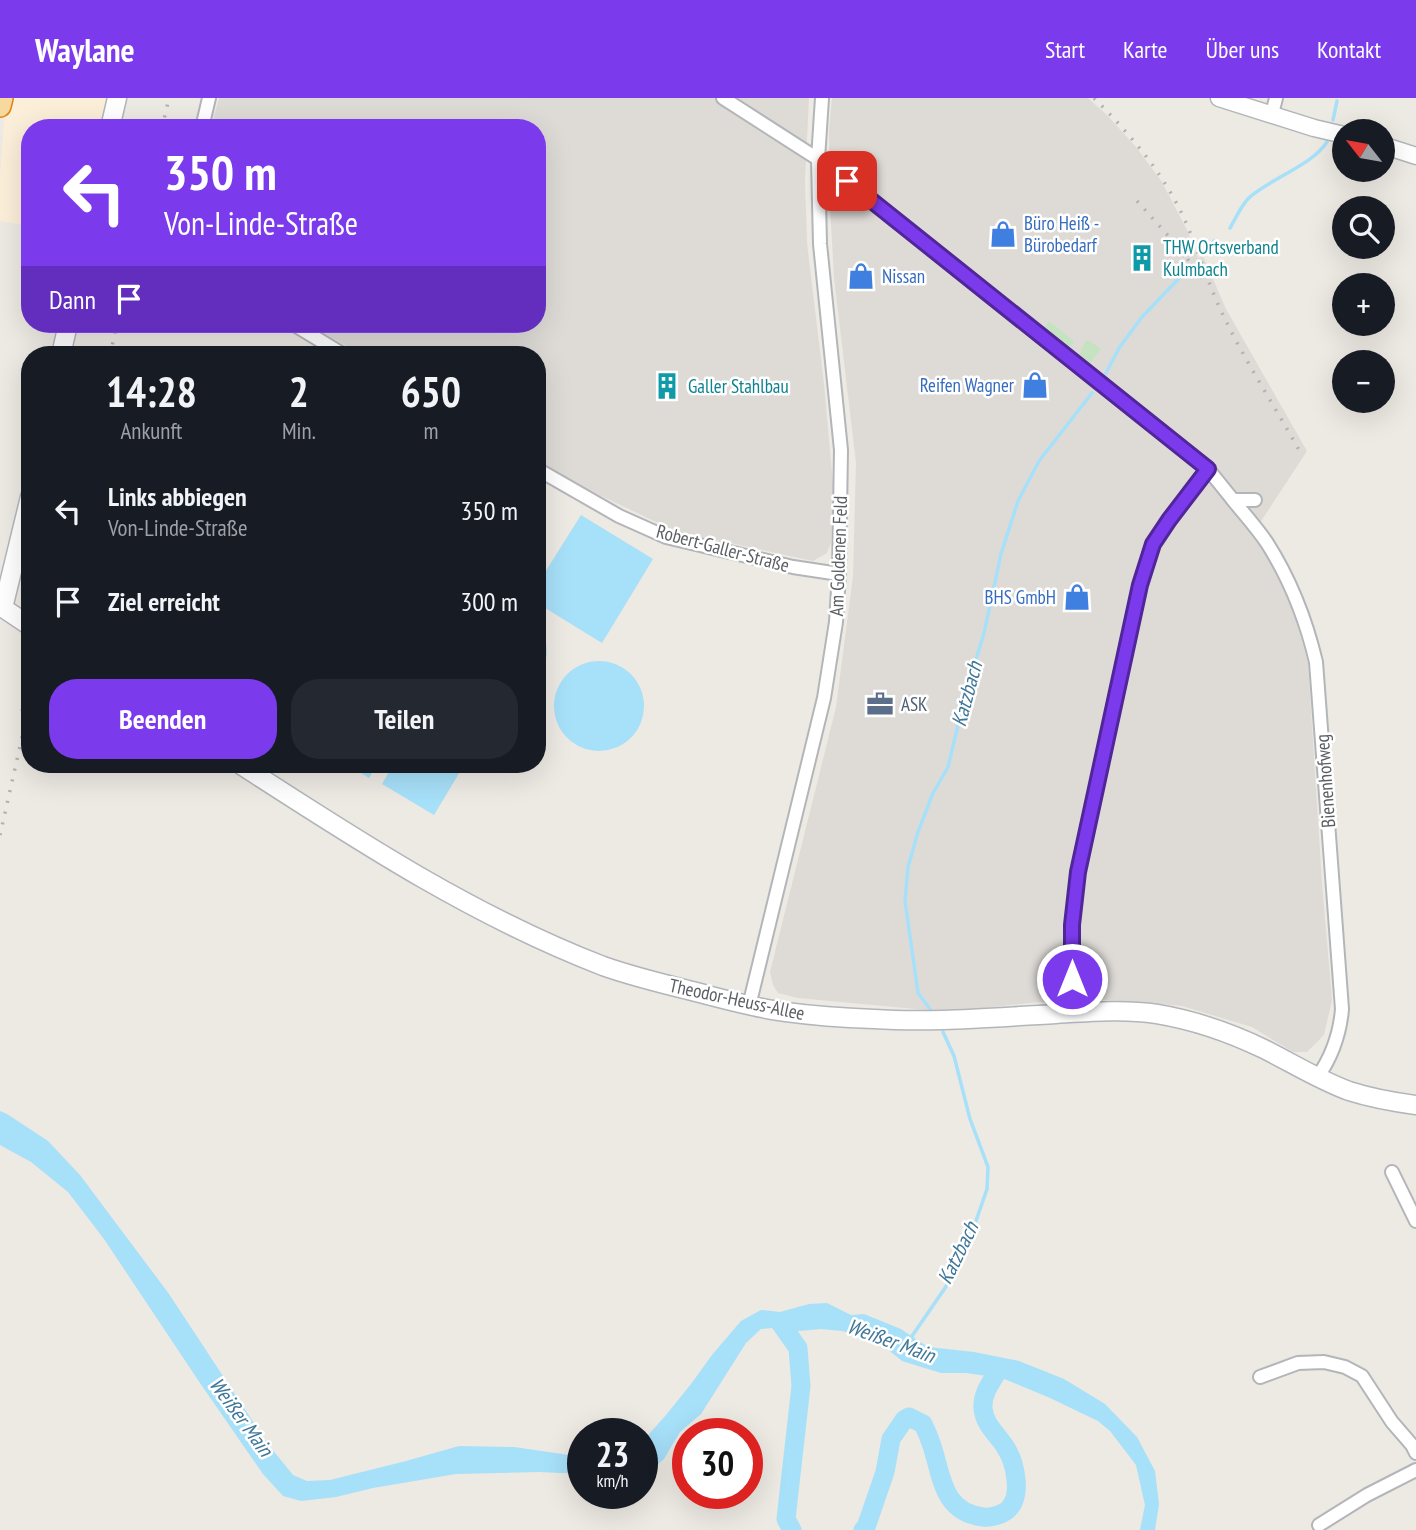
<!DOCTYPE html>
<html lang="de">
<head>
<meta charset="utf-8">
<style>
  :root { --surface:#171b24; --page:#242831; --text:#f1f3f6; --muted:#9ea1a6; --accent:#7c3aed }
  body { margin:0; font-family:"PT Sans Narrow",sans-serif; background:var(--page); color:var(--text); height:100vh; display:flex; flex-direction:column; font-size:26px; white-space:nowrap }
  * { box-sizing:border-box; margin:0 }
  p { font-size:23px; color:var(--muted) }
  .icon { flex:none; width:38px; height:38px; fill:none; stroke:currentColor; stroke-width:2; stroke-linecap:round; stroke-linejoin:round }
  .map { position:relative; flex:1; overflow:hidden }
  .drawer { position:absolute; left:21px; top:248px; width:525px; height:427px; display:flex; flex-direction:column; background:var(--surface); border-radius:28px; box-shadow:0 7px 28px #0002 }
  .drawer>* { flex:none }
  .top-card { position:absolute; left:21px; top:21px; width:525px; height:214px; border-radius:28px; box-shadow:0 7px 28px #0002; background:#7c3aed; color:#fff; overflow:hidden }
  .needle { width:46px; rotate:301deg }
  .tools { position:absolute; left:1332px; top:21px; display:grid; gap:14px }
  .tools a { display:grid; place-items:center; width:63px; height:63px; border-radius:50%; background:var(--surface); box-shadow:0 7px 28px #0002; font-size:35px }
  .speed { position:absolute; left:567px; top:1320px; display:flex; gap:14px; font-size:35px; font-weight:700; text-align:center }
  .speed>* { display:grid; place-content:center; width:91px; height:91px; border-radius:50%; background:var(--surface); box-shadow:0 7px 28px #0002; line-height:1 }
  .speed small { font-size:18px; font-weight:400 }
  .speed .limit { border:10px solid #d22; background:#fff; color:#111 }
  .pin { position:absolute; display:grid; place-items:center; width:60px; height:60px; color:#fff; margin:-30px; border-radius:14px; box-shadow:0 4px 10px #0006 }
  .me { position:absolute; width:77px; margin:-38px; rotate:0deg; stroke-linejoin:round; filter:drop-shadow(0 0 5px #0008) }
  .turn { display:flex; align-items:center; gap:24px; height:147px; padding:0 28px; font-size:32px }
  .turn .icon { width:91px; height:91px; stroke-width:2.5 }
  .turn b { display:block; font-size:49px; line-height:60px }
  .then { display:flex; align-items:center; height:66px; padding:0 28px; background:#0003; gap:14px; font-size:26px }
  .eta { display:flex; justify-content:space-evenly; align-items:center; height:119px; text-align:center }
  .eta b { font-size:42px; font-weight:700; line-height:49px }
  .cta { display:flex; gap:14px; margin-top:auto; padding:14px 28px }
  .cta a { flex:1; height:80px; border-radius:28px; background:var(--accent); color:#fff; font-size:28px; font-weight:700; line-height:80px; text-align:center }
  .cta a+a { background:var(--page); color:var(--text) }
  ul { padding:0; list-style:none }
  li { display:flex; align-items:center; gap:21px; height:91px; padding:0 28px }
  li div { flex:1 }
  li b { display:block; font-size:26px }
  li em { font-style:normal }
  header { display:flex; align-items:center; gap:42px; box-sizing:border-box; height:98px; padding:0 35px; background:var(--accent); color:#fff }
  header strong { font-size:33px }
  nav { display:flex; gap:38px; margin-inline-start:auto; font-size:24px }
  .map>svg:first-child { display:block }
  .commercial { fill:#fbefda }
  .industrial { fill:#dedbd7 }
  .green { fill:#c5e3c1 }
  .water { fill:#a7e0f9 }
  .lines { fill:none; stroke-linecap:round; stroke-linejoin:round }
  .stream { stroke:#a7e0f9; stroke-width:3.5 }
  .river { stroke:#a7e0f9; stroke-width:19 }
  .minor-casing { stroke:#b3b6b9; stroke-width:16 }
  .tertiary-casing { stroke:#b3b6b9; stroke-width:19 }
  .secondary-casing { stroke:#b2b6ba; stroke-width:21 }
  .trunk-casing { stroke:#e08310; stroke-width:24 }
  .minor { stroke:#fff; stroke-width:12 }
  .tertiary { stroke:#fff; stroke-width:16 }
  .secondary { stroke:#fff; stroke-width:18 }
  .trunk { stroke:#f7d89e; stroke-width:21 }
  .rail { stroke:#b1b2b3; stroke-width:3.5; stroke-dasharray:2 9; stroke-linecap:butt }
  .route-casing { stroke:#51269a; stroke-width:18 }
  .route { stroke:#7c3aed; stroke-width:12 }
  .labels { text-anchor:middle; stroke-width:5; stroke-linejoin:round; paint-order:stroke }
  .shop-label { font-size:19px; fill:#366cbe; stroke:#fff; text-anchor:start }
  .culture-label { font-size:19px; fill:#0d838f; stroke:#fff; text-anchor:start }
  .street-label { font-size:19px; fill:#5b5f63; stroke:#fff }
  .service-label { font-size:19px; fill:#4e5e75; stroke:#fff; text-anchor:start }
  .water-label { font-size:21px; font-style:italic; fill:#3f7798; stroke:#fff }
</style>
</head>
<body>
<header>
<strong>Waylane</strong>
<nav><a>Start</a><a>Karte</a><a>Über uns</a><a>Kontakt</a></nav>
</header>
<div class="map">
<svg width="1416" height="1432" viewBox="0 0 1416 1432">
  <rect width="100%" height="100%" fill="#ede9e3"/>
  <polygon class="commercial" points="6,0 110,0 103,30 30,30 30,128 0,123 0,77"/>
  <g class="industrial">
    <polygon points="219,0 809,0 805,82 807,145 824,286 833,386 831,444 827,455 813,463 675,433 572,384 537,362 537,257 362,257 307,226 537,226 537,30 211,30"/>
    <polygon points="832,0 1088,0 1107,17 1136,49 1162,84 1187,132 1198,160 1203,158 1226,211 1307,353 1252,437 1270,464 1282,486 1296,523 1308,565 1322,785 1332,902 1324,937 1307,954 1293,954 1252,929 1182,908 1107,902 1040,904 947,914 798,900 778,895 773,887 770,874 836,609 853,478 856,365 834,180 830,108 829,33"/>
  </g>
  <g class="green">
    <polygon points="1049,223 1074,243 1071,248 1067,247 1045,229"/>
    <polygon points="1086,243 1090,243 1101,251 1090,265 1079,256 1082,253 1081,251"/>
  </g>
  <g class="water">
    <polygon points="581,417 653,461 602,545 537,505 537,487"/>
    <path d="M537 524C549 541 551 562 537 579Z"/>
    <circle cx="599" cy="608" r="45"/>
    <polygon points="348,667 377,667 369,680"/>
    <polygon points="393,667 464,667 434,717 382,686"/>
    <polygon points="0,1013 7,1016 48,1043 80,1077 169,1196 267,1345 293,1377 307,1383 330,1382 406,1363 459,1348 514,1349 583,1359 583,1376 539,1374 456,1376 373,1390 336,1399 301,1403 283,1398 263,1376 200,1285 104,1141 68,1094 31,1064 0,1047"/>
    <polygon points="827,1205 851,1217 864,1216 901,1231 928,1249 974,1254 1019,1263 1064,1281 1105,1306 1137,1339 1155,1373 1159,1406 1155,1432 1140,1432 1145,1407 1136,1367 1110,1333 1098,1323 1050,1300 1002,1280 966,1275 941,1275 902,1263 886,1250 859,1237 842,1233 821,1231 778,1235 772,1230 761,1231 746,1245 701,1316 680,1334 664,1361 645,1377 642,1377 642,1344 666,1317 691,1286 712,1257 741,1223 761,1212 780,1214 809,1206"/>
  </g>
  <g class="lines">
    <g class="stream">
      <polyline points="1333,22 1337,3"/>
      <path d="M1230 130C1236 120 1242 105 1251 98 1274 79 1312 67 1327 44"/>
      <polyline points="1203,155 1214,143"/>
      <polyline points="1106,275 1119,250 1142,219 1187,172"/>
      <polyline points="930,911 918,895 905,803 908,769 918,734 933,695 948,669 966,594 984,535 1001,456 1018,403 1039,363 1092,295"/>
      <polyline points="910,1241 945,1190 960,1161 976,1123 987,1091 988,1069 970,1021 954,958 943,934"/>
    </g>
    <g class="river">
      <polyline points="781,1226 798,1250 801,1288 786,1421 792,1432"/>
      <path d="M863 1432 866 1429 885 1374 891 1341 904 1322 909 1319 923 1326C926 1332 929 1339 931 1345 942 1376 941 1414 983 1419 992 1420 1006 1416 1011 1408 1016 1401 1017 1390 1016 1382 1015 1369 1011 1357 1004 1347 996 1335 984 1326 983 1310 982 1295 992 1283 999 1271"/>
    </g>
    <defs>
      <g id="minor">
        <polyline points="723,0 818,61 1208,371 1233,402 1255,402"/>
        <polyline points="1272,16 1276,0"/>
        <polyline points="202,30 209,0"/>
        <polyline points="293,226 344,257"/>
        <polyline points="537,371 619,418 666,439 793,469 839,476"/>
        <path d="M1233 402C1244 416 1257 430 1267 445 1290 481 1306 522 1316 564L1342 911C1340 935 1331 960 1317 980"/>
        <polyline points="749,908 824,600 836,524 839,476 841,352 820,146 818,61 822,0"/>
        <polyline points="1071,915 1072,827 1078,774 1140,487 1153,446 1169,422 1208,371"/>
        <polyline points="1392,1074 1416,1123"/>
        <polyline points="1260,1279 1298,1265 1324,1264 1345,1269 1362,1278 1392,1324 1412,1347 1416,1355"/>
        <polyline points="1319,1427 1367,1397 1416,1372"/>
      </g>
      <g id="tertiary">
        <polyline points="1219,0 1314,30 1344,37"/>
        <polyline points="1382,47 1416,58"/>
      </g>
      <g id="secondary">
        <polyline points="110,30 117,0"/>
        <polyline points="61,257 68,226"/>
        <polyline points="0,508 30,528"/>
        <polyline points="3,510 30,399"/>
        <path d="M241 667C357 742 473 818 603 868 631 878 660 885 688 892 720 900 753 910 786 914 815 918 845 920 874 921 934 925 995 919 1056 916 1089 914 1124 911 1157 916 1193 922 1231 935 1264 951 1292 965 1319 982 1349 993 1371 1000 1393 1004 1416 1007"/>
      </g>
      <polyline id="trunk" points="0,8 2,0"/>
    </defs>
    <use href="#minor" class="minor-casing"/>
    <use href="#tertiary" class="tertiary-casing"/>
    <use href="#secondary" class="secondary-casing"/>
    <use href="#trunk" class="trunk-casing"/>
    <use href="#minor" class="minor"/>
    <use href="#tertiary" class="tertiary"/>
    <use href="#secondary" class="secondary"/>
    <use href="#trunk" class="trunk"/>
    <g class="rail">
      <path d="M1094 0C1128 34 1160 71 1181 114 1197 147 1207 184 1223 217 1245 263 1274 307 1299 352"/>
      <polyline points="162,30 169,0"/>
      <polyline points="1137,103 1181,152 1202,181"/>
      <polyline points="110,257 117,226"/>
      <polyline points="22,613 30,579"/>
      <polyline points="0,737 30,604"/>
    </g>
  </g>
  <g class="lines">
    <defs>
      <polyline id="route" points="847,83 1208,371 1169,422 1153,446 1140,487 1078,774 1072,827 1072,881"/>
    </defs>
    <use href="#route" class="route-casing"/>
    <use href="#route" class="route"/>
  </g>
  <defs>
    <symbol id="shop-bare" viewBox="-9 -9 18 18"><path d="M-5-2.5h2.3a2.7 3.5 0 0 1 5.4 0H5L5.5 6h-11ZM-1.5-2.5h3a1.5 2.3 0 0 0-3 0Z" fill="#3f7fe0" stroke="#fff" stroke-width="2.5" paint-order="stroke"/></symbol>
    <symbol id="building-bare" viewBox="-9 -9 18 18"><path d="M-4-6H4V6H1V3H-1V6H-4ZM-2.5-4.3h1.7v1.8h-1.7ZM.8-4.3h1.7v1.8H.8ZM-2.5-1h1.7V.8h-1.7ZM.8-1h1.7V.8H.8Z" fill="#0f9aa8" stroke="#fff" stroke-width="2.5" paint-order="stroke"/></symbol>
    <symbol id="office-bare" viewBox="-9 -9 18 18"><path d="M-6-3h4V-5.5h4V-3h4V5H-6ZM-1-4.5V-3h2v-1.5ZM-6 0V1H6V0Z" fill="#5c6f8a" stroke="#fff" stroke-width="2.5" paint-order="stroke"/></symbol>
  </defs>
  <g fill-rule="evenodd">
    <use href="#shop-bare" x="984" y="117" width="38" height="38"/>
    <use href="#building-bare" x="1123" y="141" width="38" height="38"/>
    <use href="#shop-bare" x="842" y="159" width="38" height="38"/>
    <use href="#shop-bare" x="1016" y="268" width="38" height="38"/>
    <use href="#building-bare" x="648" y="269" width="38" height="38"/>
    <use href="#shop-bare" x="1058" y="480" width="38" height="38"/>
    <use href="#office-bare" x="861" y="587" width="38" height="38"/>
  </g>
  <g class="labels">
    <g class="shop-label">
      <text x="1024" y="132">Büro Heiß -<tspan x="1024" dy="22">Bürobedarf</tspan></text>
      <text x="882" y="185">Nissan</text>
      <text x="1014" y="294" text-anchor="end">Reifen Wagner</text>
      <text x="1056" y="506" text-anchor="end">BHS GmbH</text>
    </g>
    <g class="culture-label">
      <text x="1163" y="156">THW Ortsverband<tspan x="1163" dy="22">Kulmbach</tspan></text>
      <text x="688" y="295">Galler Stahlbau</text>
    </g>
    <g class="street-label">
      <text transform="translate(723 450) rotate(15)" y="7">Robert-Galler-Straße</text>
      <text transform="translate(838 458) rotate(-88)" y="7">Am Goldenen Feld</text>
      <text transform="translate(1325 683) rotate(-94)" y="7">Bienenhofweg</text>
      <text transform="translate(737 901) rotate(12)" y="7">Theodor-Heuss-Allee</text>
    </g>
    <g class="service-label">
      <text x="901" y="613">ASK</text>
    </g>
    <g class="water-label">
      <text transform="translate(967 596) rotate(-75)" y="7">Katzbach</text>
      <text transform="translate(958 1155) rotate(-64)" y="7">Katzbach</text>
      <text transform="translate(891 1243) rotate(20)" y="7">Weißer Main</text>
      <text transform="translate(241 1319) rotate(54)" y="7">Weißer Main</text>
    </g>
  </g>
</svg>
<div class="tools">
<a><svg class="needle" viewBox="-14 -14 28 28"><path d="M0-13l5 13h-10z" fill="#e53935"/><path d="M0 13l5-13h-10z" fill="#9ea1a6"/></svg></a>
<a><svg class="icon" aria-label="search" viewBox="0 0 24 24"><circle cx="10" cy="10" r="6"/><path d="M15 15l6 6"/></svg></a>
<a>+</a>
<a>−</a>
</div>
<div class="speed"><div>23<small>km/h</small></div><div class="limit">30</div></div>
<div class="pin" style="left:847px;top:83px;background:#d93025"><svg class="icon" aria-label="arrive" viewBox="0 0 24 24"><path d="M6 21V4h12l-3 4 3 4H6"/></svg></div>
<svg class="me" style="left:1072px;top:881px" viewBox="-20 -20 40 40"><circle r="17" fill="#7c3aed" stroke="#fff" stroke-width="3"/><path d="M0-11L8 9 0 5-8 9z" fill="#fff"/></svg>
<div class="top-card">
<div class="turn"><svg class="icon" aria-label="left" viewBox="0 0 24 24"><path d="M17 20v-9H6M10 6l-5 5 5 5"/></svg><div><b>350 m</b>Von-Linde-Straße</div></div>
<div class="then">Dann<svg class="icon" aria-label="arrive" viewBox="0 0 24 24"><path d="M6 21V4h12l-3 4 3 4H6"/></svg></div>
</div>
<section class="drawer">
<div class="eta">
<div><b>14:28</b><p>Ankunft</p></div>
<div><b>2</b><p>Min.</p></div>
<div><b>650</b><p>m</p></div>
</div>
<ul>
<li><svg class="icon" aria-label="left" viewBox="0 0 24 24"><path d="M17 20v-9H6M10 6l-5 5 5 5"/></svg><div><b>Links abbiegen</b><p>Von-Linde-Straße</p></div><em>350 m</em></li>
<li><svg class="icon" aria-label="arrive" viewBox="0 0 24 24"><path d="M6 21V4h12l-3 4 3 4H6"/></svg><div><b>Ziel erreicht</b></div><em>300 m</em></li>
</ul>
<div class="cta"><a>Beenden</a><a>Teilen</a></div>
</section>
</div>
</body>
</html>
